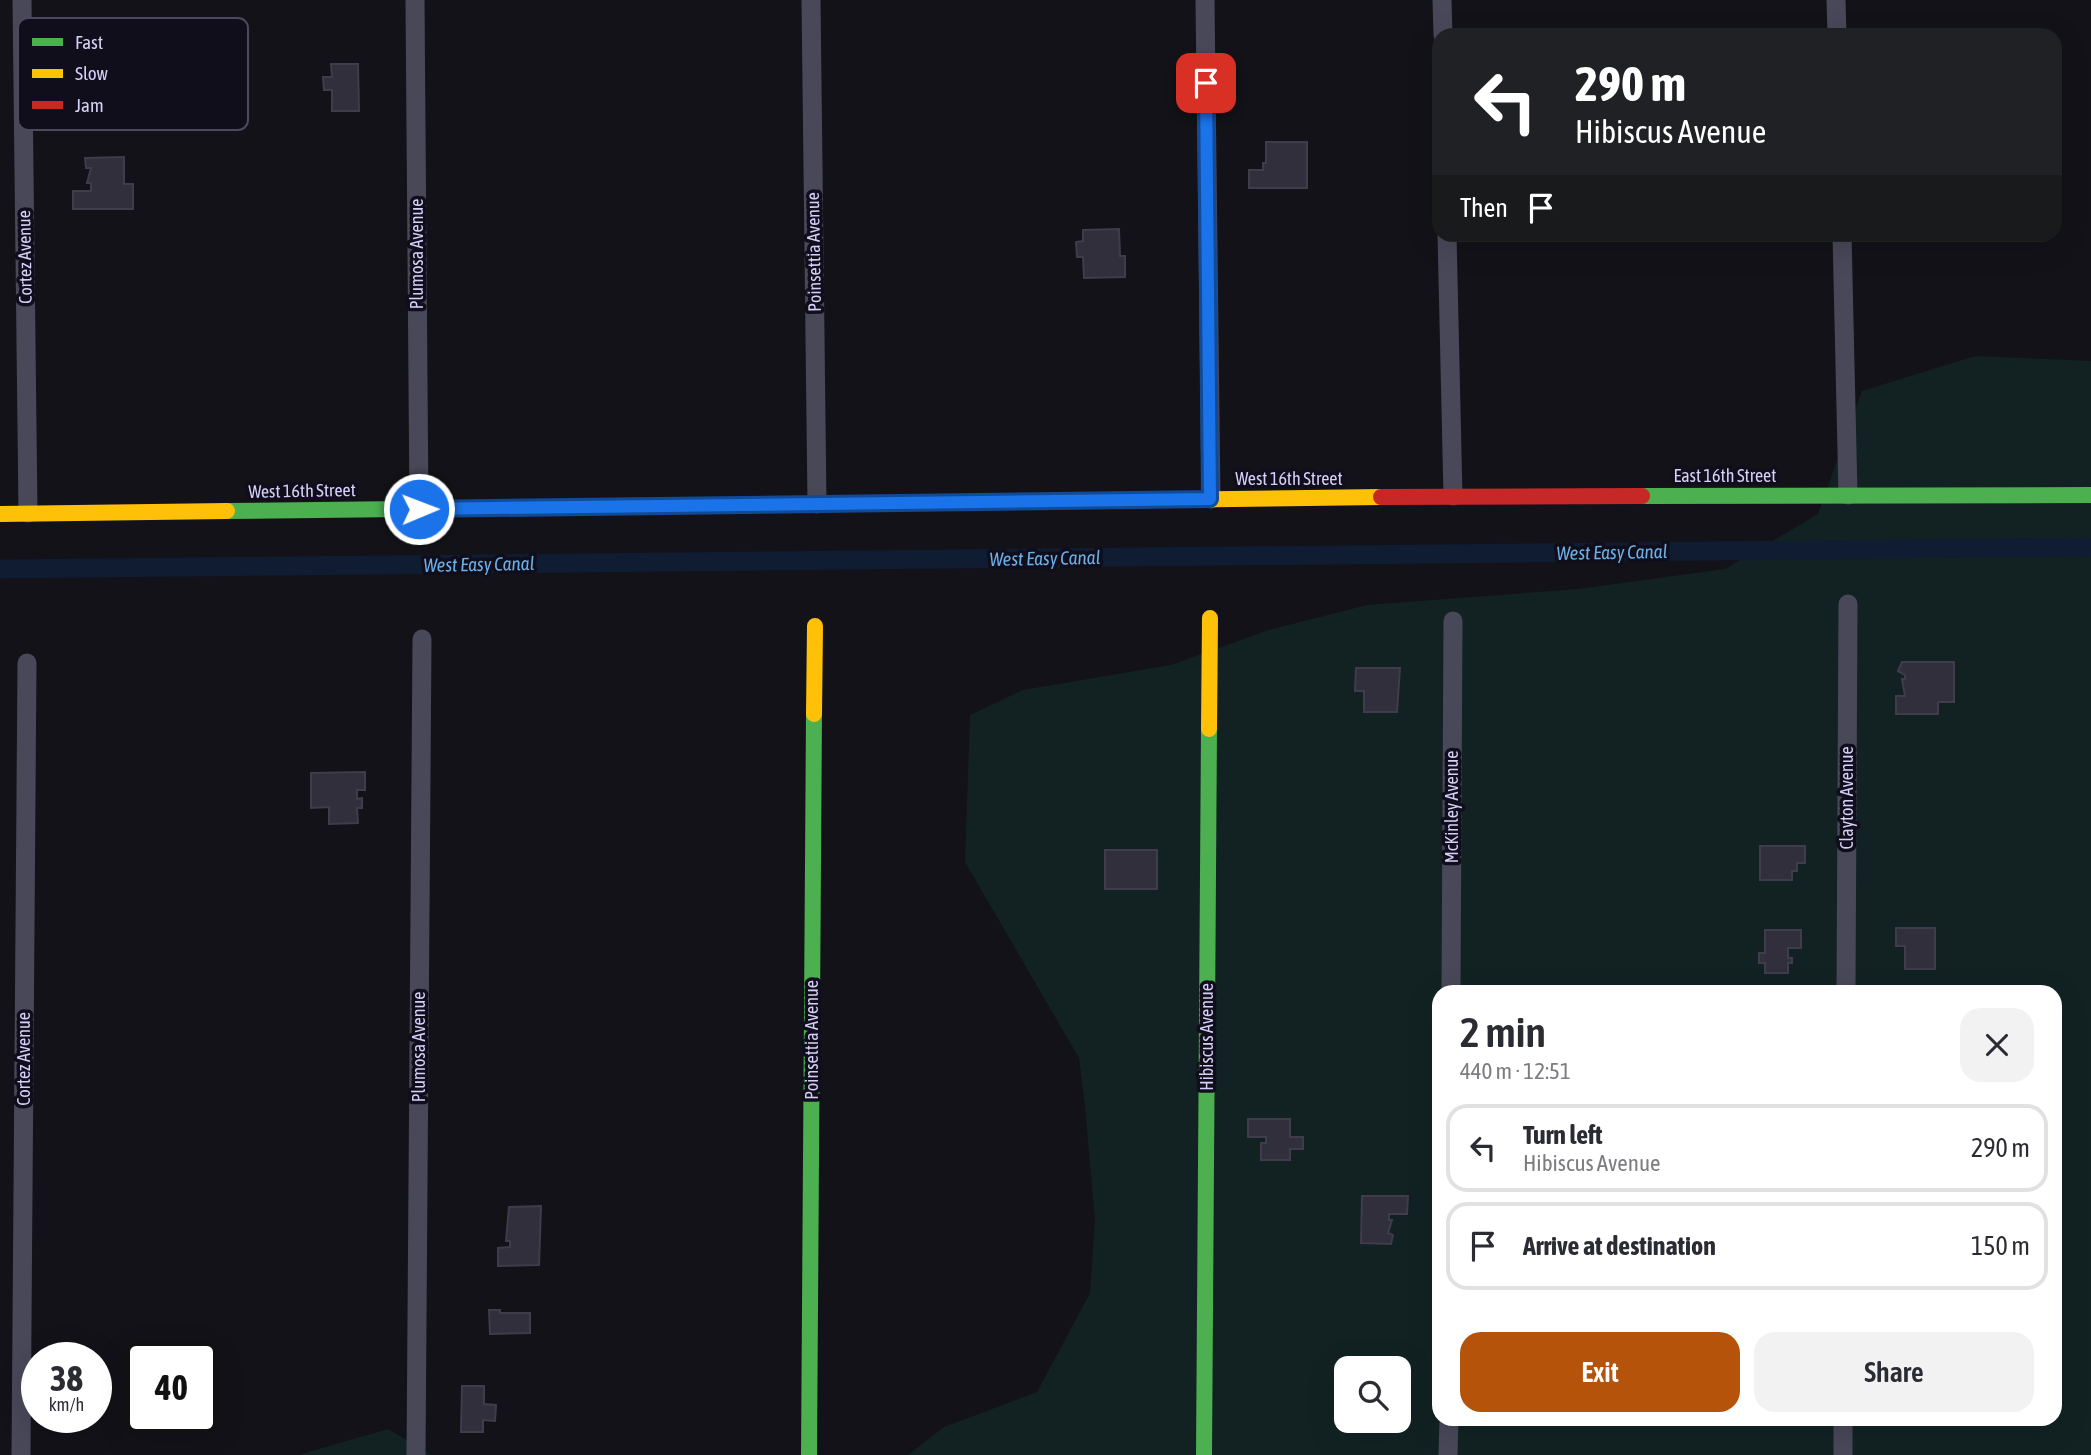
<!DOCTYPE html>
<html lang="en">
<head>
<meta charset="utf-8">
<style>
  :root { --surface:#fff; --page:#f2f2f3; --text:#2b2b33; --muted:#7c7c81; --line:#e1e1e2; --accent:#b45309 }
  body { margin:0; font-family:"Asap Condensed",sans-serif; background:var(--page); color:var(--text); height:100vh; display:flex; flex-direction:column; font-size:26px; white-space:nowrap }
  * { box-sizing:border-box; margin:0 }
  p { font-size:23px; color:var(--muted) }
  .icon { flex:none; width:38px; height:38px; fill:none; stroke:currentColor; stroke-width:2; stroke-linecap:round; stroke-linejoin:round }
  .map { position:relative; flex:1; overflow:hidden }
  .details { position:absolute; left:1432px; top:985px; width:630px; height:441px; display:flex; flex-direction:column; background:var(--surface); border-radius:21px; box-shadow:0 7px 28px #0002 }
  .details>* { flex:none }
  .hud { position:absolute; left:1432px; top:28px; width:630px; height:214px; border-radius:21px; box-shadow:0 7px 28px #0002; background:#202124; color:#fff; overflow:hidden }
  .buttons { position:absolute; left:1334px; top:1356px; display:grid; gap:14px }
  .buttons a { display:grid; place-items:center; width:77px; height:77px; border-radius:14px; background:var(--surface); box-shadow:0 7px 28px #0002; font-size:35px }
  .speed { position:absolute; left:21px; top:1342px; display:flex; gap:14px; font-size:35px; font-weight:700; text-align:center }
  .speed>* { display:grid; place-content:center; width:91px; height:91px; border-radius:50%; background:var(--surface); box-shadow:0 7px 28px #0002; line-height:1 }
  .speed small { font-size:18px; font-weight:400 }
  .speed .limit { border:4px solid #111; border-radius:10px; background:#fff; color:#111 }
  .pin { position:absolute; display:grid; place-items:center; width:60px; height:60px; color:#fff; margin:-30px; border-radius:14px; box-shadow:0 4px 10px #0006 }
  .me { position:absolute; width:77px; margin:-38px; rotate:89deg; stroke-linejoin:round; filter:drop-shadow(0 0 5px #0008) }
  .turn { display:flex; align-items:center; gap:24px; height:147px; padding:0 28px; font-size:32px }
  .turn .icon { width:91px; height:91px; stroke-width:2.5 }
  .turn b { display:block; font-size:49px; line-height:60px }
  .then { display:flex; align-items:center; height:66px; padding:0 28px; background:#0003; gap:14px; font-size:26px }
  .round { display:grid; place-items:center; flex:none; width:74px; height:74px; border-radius:21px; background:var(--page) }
  .head { display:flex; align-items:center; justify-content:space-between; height:119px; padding:0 28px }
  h1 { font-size:42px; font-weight:600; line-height:52px }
  .cta { display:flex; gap:14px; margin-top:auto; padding:14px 28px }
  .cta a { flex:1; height:80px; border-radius:21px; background:var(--accent); color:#fff; font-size:28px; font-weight:600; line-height:80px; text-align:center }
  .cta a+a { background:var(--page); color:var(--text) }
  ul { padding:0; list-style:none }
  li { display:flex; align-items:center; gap:21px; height:88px; margin:0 14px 10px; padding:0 14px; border:4px solid var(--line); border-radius:21px }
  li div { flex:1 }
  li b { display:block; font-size:26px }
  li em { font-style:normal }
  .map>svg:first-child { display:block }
  .green { fill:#122223; fill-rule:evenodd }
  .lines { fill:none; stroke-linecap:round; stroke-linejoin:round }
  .canal { stroke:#0f1c32; stroke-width:19 }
  .building { fill:#312f3b; stroke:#3f3c4b; stroke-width:2 }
  .street { stroke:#494859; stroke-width:19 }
  .fast { stroke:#4caf50; stroke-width:16 }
  .slow { stroke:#ffc107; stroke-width:16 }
  .jam { stroke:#c62828; stroke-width:16 }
  .route-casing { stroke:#114b97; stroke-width:18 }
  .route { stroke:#1a73e8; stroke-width:12 }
  .labels { text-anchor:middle; stroke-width:7; stroke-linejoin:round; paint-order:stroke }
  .street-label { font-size:18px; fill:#d5d0f8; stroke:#110e1c }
  .water-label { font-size:19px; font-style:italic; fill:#6cb0ea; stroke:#110e1c }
  .key { fill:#110e1c; stroke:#4c485e; stroke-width:2 }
  .key-label { font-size:19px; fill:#d5d0f8 }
</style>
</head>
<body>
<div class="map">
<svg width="2091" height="1455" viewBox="0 0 2091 1455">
  <rect width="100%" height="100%" fill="#131218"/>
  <g class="green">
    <path d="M1975 356 2091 361V1455H908L944 1427 1037 1392 1090 1293 1095 1220 1085 1107 1079 1058 965 862 970 715 1023 690 1171 665 1269 630 1367 605 1578 589 1725 569 1818 514 1862 391ZM1438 992H2054V1419H1438ZM1346 1368H1398V1421H1346Z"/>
    <polygon points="388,1429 432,1455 300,1455 312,1451"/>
  </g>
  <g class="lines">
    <polyline class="canal" points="0,569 2091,547"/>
  </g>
  <g class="building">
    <polygon points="331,64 358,64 359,111 332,111 332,90 324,90 323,77 332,77"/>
    <polygon points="1266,142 1307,142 1307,188 1249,188 1249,170 1263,170 1263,163 1266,163"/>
    <polygon points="124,157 124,184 133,184 133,209 73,209 73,191 91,191 91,183 87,183 91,168 86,168 85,158"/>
    <polygon points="1119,229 1120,256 1125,256 1125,277 1084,278 1083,257 1077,257 1076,242 1083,241 1083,230"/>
    <polygon points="1902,662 1954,662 1954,702 1938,702 1938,714 1896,714 1896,696 1905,696 1902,679 1905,679 1905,675 1898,671"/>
    <polygon points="1356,668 1400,668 1397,712 1364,712 1364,691 1355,691"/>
    <polygon points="365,772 365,790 357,790 357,799 362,798 362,808 357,808 358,823 329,824 329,807 311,808 311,773"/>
    <polygon points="1760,846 1805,846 1805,863 1797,863 1797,871 1792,871 1792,880 1760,880"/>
    <rect x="1105" y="850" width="52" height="39"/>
    <polygon points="1896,928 1935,928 1935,969 1905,969 1905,946 1896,946"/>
    <polygon points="1765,930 1801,930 1801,948 1788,948 1788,958 1792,958 1792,963 1788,963 1788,973 1765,973 1765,963 1759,963 1759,953 1765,953"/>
    <polygon points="1248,1119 1290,1119 1290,1137 1303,1137 1303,1149 1290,1149 1290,1160 1261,1160 1261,1143 1266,1143 1266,1137 1248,1137"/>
    <polygon points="1362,1196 1408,1196 1407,1214 1389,1214 1389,1220 1392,1220 1388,1233 1393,1235 1391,1244 1361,1243"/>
    <polygon points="541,1206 539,1265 498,1266 498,1248 510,1247 510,1241 506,1241 509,1207"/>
    <polygon points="489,1310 500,1310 500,1313 530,1313 530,1333 490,1334"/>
    <polygon points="462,1386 484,1386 484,1404 496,1405 495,1421 483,1420 483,1432 461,1432"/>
  </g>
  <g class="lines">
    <g class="street">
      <polyline points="22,0 28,513"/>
      <polyline points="415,0 419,509"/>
      <polyline points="811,0 817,504"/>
      <polyline points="1205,0 1211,499"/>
      <polyline points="1442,0 1443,35"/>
      <polyline points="1836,0 1837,35"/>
      <polyline points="1447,234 1453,496"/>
      <polyline points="1842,234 1848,495"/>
      <polyline points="1451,992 1453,621"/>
      <polyline points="1846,992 1848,604"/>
      <polyline points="21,1455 27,663"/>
      <polyline points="416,1455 422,639"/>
      <polyline points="1448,1455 1449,1419"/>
      <polyline points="1843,1455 1843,1419"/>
    </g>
    <g class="fast">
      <polyline points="1642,496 2091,495"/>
      <polyline points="227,511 987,502"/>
      <polyline points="809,1455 814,714"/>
      <polyline points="1204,1455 1209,729"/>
    </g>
    <g class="slow">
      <polyline points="987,502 1381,497"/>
      <polyline points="0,514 227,511"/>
      <polyline points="814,714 815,626"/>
      <polyline points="1209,729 1210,618"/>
    </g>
    <polyline class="jam" points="1381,497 1642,496"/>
  </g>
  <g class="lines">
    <defs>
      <polyline id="route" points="419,509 1210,499 1206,83"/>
    </defs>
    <use href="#route" class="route-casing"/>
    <use href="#route" class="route"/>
  </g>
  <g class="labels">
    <g class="street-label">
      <text transform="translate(814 252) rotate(-91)" y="6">Poinsettia Avenue</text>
      <text transform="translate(417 254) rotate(-90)" y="6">Plumosa Avenue</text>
      <text transform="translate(25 257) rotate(-91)" y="6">Cortez Avenue</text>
      <text x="1725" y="482">East 16th Street</text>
      <text x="1289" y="485">West 16th Street</text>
      <text transform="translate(302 491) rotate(-1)" y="6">West 16th Street</text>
      <text transform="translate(1847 798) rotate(-90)" y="6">Clayton Avenue</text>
      <text transform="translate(1452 807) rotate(-90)" y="6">McKinley Avenue</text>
      <text transform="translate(1207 1037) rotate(-90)" y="6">Hibiscus Avenue</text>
      <text transform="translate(812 1040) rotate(-90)" y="6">Poinsettia Avenue</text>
      <text transform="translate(419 1047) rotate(-90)" y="6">Plumosa Avenue</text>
      <text transform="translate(24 1059) rotate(-90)" y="6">Cortez Avenue</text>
    </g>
    <g class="water-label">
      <text transform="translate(1612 552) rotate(-1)" y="7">West Easy Canal</text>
      <text transform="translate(1045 558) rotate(-1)" y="7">West Easy Canal</text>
      <text transform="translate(479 564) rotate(-1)" y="7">West Easy Canal</text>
    </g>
  </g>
  <rect x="18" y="18" width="230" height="112" rx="10" class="key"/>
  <rect x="32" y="38" width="31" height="8" fill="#4caf50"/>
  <rect x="32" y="69" width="31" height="9" fill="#ffc107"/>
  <rect x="32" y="101" width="31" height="8" fill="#c62828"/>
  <g class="key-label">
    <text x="75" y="49">Fast</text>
    <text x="75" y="80">Slow</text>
    <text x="75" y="112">Jam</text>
  </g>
</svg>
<div class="buttons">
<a><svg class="icon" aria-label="search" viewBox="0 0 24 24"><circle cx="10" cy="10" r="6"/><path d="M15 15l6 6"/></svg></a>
</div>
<div class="speed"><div>38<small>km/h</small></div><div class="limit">40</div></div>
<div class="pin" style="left:1206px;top:83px;background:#d93025"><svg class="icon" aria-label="arrive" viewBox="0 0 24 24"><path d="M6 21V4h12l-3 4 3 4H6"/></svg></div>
<svg class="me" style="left:419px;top:509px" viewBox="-20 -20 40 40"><circle r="17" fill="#1a73e8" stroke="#fff" stroke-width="3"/><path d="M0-11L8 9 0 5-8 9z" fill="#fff"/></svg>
<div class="hud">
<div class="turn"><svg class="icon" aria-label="left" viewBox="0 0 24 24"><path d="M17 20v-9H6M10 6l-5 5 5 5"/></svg><div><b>290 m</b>Hibiscus Avenue</div></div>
<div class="then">Then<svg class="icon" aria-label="arrive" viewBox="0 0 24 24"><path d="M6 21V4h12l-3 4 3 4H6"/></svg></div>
</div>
<section class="details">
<div class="head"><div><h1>2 min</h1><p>440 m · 12:51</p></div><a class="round"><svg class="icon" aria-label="close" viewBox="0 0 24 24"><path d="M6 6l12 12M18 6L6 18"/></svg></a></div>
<ul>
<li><svg class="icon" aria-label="left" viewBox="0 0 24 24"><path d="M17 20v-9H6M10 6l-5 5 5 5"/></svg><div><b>Turn left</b><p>Hibiscus Avenue</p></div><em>290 m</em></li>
<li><svg class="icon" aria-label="arrive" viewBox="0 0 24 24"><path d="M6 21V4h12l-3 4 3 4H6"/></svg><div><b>Arrive at destination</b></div><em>150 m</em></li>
</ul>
<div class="cta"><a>Exit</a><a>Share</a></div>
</section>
</div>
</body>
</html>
